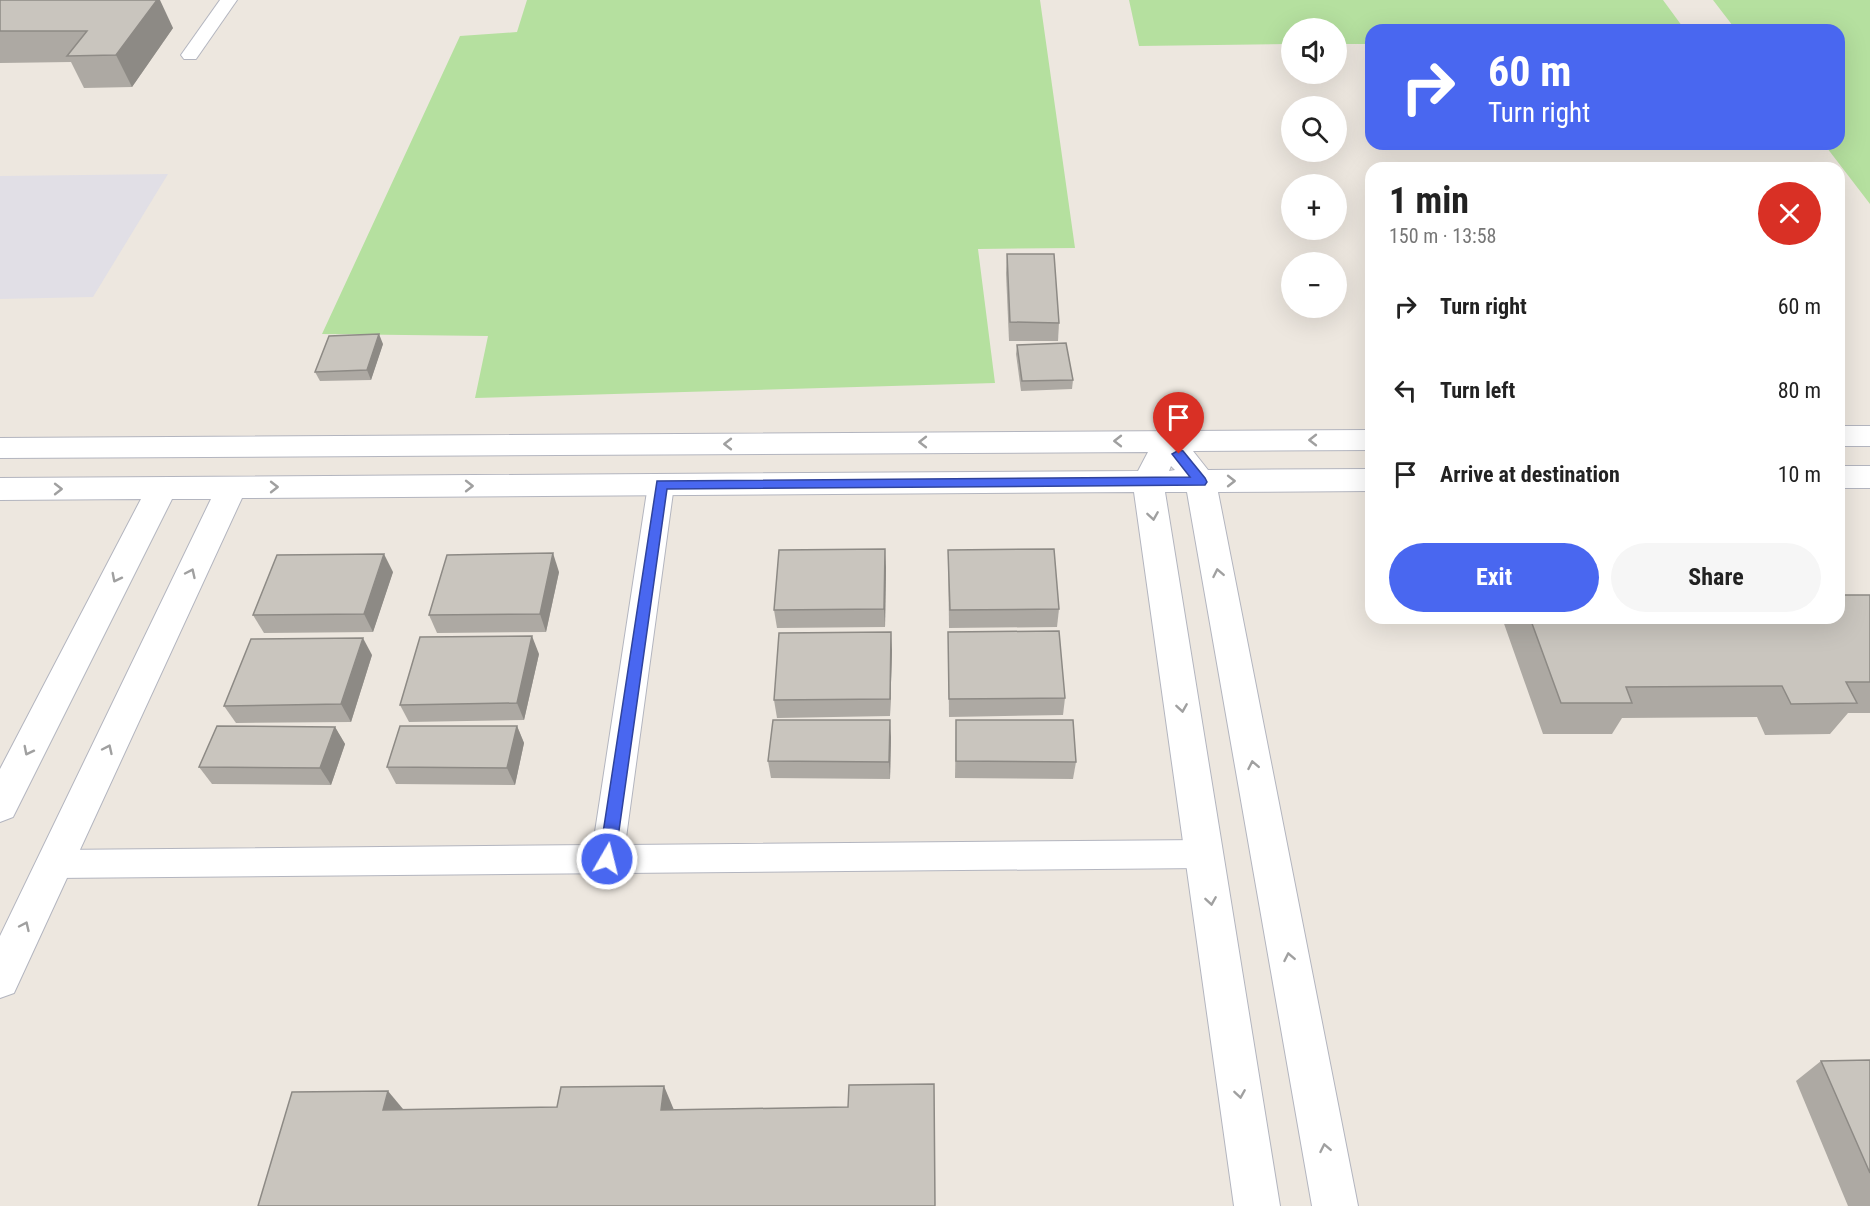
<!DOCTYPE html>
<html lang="en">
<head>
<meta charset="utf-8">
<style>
  :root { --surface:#fff; --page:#f6f6f6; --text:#222; --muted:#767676; --accent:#4967f0 }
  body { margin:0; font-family:"Roboto Condensed",sans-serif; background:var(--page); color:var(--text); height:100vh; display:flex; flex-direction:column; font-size:22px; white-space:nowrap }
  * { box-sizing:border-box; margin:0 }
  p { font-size:20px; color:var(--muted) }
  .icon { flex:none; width:33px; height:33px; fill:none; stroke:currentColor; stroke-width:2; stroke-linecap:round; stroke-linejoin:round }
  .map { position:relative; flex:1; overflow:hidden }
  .panel { position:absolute; left:1365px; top:162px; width:480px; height:462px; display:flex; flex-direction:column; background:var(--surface); border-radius:18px; box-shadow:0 6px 24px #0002 }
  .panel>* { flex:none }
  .guide { position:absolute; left:1365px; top:24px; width:480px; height:126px; border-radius:18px; box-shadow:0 6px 24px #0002; background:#4967f0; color:#fff; overflow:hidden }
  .fabs { position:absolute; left:1281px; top:18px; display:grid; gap:12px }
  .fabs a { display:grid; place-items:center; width:66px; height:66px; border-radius:50%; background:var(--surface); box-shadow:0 6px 24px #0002; font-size:30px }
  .pin { position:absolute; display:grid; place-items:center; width:51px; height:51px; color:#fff; margin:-62px -26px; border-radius:50% 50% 50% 0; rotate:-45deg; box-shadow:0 0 6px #0007 }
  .pin .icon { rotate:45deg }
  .me { position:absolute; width:66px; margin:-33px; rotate:8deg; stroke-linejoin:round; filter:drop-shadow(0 0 4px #0008) }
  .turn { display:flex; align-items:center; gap:21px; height:126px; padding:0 24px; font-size:27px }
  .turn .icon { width:78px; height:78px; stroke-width:2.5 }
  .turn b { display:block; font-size:42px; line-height:51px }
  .round { display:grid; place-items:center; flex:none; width:63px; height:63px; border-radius:32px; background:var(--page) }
  .overview { display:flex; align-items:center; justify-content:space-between; height:102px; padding:0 24px }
  h1 { font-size:36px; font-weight:700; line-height:45px }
  .cta { display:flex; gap:12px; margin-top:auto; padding:12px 24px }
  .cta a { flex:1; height:69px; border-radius:36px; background:var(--accent); color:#fff; font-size:24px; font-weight:700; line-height:69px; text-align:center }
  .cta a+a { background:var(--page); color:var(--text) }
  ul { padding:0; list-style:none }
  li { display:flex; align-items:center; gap:18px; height:84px; padding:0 24px }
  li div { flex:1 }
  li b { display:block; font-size:22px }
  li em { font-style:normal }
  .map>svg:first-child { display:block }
  .industrial { fill:#e1dfe6 }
  .green { fill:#b5e09f }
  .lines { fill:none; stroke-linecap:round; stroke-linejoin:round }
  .service-casing { stroke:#b3b5bf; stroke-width:2 }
  .minor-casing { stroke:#b3b5bf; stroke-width:2 }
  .service { fill:#fff; fill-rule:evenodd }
  .minor { fill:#fff; fill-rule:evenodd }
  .wall { fill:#ada9a3 }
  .shaded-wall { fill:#8d8a85 }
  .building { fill:#c9c5be; stroke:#8d8a85; stroke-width:1.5 }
  .oneway { stroke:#a0a0a0 }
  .route { fill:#4967f0; stroke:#2f439c; stroke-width:1.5 }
</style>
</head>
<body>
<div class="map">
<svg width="1870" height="1206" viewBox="0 0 1870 1206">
  <rect width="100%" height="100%" fill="#ede7df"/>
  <polygon class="industrial" points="168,174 93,297 0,299 0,176"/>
  <g class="green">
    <polygon points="527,0 1040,0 1075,248 978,249 995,383 475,398 488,336 322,334 460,36 517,32"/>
    <polygon points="1129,0 1663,0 1685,30 1371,30 1371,44 1337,44 1336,28 1292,28 1291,44 1139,46"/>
    <polygon points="1713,0 1870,0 1870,204 1824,144 1839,144 1839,30 1736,30"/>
  </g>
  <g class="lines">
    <defs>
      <g id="service">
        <polygon points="220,0 237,0 196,59 184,59 181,55"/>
        <polygon points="661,476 670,479 674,485 625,845 1204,840 1215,844 1220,854 1215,864 1204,868 54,878 43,874 38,864 43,854 54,850 593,845 648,485 652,479"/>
      </g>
      <g id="minor">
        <rect x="1839" y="426" width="31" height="20"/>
        <path d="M1371 430V450L1193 451 1208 470 1371 469V491L1218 492 1358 1206H1312L1187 492H1165L1280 1206H1234L1134 492 242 498 14 993 0 998V936L211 499H172L13 817 0 822V769L141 499 0 500V478L1138 471 1148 452 0 458V438ZM1171 466 1175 470 1169 471Z"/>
        <rect x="1839" y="466" width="31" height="22"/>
      </g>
    </defs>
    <use href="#service" class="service-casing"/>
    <use href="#minor" class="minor-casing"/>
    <use href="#service" class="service"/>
    <use href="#minor" class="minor"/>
  </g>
  <g class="wall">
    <polygon points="0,0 173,28 132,87 84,88 71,62 0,63"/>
    <polygon points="1007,254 1059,323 1058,341 1009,341 1006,273"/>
    <polygon points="383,344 371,380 320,381 315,372"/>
    <polygon points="1017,345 1073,380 1072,389 1021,391 1016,354"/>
    <polygon points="948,550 1059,609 1057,627 949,628"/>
    <polygon points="886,567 885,627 777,628 774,610"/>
    <polygon points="393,572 373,632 264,633 253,615"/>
    <polygon points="559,572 546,632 437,633 429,615"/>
    <polygon points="1870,595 1870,713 1848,713 1830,734 1765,735 1757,717 1622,718 1612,734 1543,734 1502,618 1839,618"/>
    <polygon points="948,632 1065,698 1063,715 949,717"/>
    <polygon points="892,650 890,716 777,718 774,700"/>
    <polygon points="539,654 524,720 409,722 400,705"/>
    <polygon points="372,655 351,722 236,723 224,706"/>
    <polygon points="956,720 1076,762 1073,779 955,778"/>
    <polygon points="517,726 524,743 515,785 396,784 387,767"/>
    <polygon points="335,727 345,744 331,785 212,784 199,767"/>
    <polygon points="891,737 890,779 771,778 768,761"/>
    <polygon points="1870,1060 1870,1206 1848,1206 1796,1081 1821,1061"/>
  </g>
  <g class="shaded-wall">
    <polygon points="157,0 160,0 173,28 132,87 116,55"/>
    <polygon points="379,334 383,344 371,380 367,370"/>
    <polygon points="885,549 886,567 885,627 884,609"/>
    <polygon points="553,553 559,572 546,632 540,614"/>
    <polygon points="384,554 393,572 373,632 364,614"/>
    <polygon points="891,632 892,650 890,716 890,699"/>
    <polygon points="532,636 539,654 524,720 517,703"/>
    <polygon points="363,638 372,655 351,722 341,704"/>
    <polygon points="890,720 891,737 890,779 889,762"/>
    <polygon points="517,726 524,743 515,785 507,768"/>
    <polygon points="335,727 345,744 331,785 320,768"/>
    <polygon points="664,1086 674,1110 671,1133 661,1110"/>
    <polygon points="388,1091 408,1115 383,1110"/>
  </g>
  <g class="building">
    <polygon points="0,0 157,0 116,55 67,56 87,31 0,31"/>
    <polygon points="1007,254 1054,254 1059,323 1010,322"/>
    <polygon points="379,334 367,370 315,372 329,336"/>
    <polygon points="1066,343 1073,380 1022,381 1017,345"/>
    <polygon points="885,549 884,609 774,610 779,550"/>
    <polygon points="1054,549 1059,609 950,610 948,550"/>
    <polygon points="553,553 540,614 429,615 447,555"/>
    <polygon points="384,554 364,614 253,615 277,555"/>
    <polygon points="1839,595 1870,595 1870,682 1846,682 1857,703 1791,704 1782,686 1626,687 1632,703 1561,703 1530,618 1839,618"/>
    <polygon points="1059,631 1065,698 949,699 948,632"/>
    <polygon points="891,632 890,699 774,700 779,633"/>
    <polygon points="532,636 517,703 400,705 420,637"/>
    <polygon points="363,638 341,704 224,706 251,639"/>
    <polygon points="773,720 890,720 889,762 768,761"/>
    <polygon points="956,720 1073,720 1076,762 956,761"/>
    <polygon points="217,726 335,727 320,768 199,767"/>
    <polygon points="400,726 517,726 507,768 387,767"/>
    <polygon points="1870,1060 1870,1173 1821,1061"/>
    <polygon points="934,1084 935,1206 258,1206 292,1092 388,1091 383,1110 557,1107 561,1087 664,1086 661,1110 848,1107 849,1085"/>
  </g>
  <defs><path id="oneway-chevron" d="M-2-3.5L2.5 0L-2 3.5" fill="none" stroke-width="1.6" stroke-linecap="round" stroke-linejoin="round" transform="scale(1.5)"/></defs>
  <g class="oneway">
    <use href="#oneway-chevron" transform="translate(1313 440) rotate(180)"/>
    <use href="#oneway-chevron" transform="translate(1118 441) rotate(180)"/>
    <use href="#oneway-chevron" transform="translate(923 442) rotate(180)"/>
    <use href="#oneway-chevron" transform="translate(728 444) rotate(180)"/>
    <use href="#oneway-chevron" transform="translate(1231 481)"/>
    <use href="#oneway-chevron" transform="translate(469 486)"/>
    <use href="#oneway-chevron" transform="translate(274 487)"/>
    <use href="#oneway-chevron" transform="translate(58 489)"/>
    <use href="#oneway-chevron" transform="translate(1153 516) rotate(81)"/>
    <use href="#oneway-chevron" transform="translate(191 573) rotate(-65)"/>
    <use href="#oneway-chevron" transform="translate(1218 573) rotate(-101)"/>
    <use href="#oneway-chevron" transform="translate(116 578) rotate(117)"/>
    <use href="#oneway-chevron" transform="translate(1182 708) rotate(81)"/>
    <use href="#oneway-chevron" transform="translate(108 749) rotate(-65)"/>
    <use href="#oneway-chevron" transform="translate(28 751) rotate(117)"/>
    <use href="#oneway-chevron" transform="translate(1253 765) rotate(-101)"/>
    <use href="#oneway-chevron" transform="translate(1211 901) rotate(81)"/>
    <use href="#oneway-chevron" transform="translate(25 926) rotate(-65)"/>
    <use href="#oneway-chevron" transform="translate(1289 957) rotate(-101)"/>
    <use href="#oneway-chevron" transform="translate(1240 1094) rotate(81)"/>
    <use href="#oneway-chevron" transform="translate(1325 1148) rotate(-101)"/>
  </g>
  <polygon class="route" points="1179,450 1183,451 1205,478 1207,482 1205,485 667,489 615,859 613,864 607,866 601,864 599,859 657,481 1190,477 1172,454"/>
</svg>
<div class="fabs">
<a><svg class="icon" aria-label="sound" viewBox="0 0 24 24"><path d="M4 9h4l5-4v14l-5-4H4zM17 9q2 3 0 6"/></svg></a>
<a><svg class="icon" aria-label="search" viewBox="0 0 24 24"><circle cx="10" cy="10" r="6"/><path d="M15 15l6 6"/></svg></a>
<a>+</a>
<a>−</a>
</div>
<div class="pin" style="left:1179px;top:454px;background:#d93025"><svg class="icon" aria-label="arrive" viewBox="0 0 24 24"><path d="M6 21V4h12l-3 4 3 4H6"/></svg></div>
<svg class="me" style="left:607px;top:859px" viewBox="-20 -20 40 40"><circle r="17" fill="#4967f0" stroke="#fff" stroke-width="3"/><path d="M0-11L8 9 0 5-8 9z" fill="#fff"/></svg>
<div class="guide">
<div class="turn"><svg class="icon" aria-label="right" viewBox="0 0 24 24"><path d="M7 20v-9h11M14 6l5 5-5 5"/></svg><div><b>60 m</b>Turn right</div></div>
</div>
<section class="panel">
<div class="overview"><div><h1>1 min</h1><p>150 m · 13:58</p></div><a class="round" style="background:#d93025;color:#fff"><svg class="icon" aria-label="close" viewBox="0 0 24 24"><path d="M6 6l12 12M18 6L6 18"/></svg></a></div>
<ul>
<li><svg class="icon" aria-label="right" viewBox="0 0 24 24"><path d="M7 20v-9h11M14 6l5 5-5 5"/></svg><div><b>Turn right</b></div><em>60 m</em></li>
<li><svg class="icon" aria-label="left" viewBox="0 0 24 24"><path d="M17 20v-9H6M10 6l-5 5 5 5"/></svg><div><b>Turn left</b></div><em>80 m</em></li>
<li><svg class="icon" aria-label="arrive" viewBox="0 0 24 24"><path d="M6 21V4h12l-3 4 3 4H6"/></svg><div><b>Arrive at destination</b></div><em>10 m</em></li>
</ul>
<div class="cta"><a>Exit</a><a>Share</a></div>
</section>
</div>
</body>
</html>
